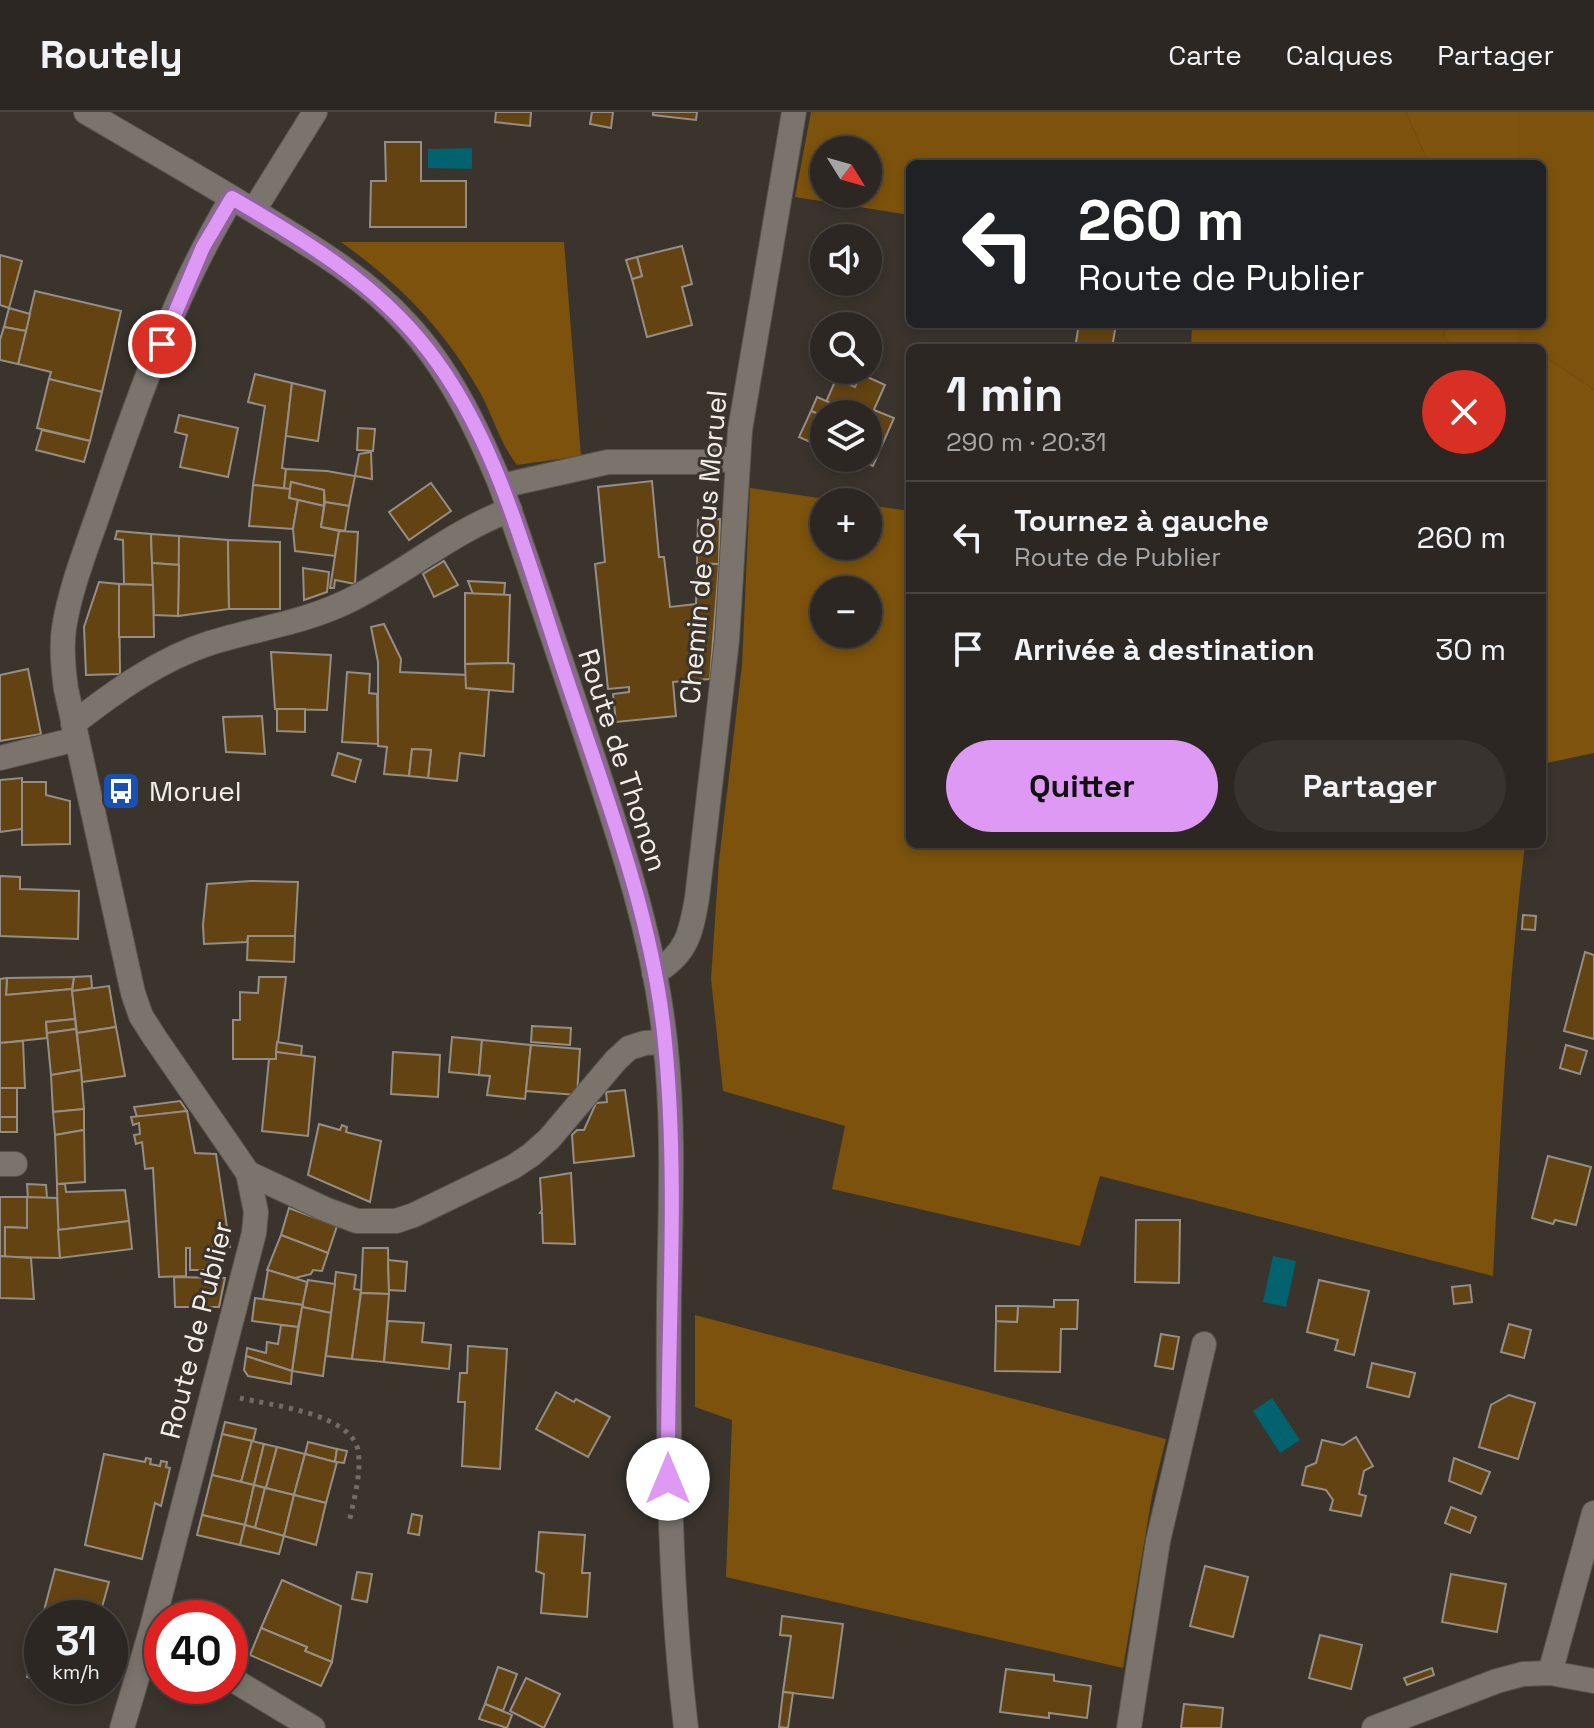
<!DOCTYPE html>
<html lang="fr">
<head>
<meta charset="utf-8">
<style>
  :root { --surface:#2c2722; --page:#38332f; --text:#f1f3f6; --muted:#a6a5a5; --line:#484440; --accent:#dd99f3 }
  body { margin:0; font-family:"Space Grotesk",sans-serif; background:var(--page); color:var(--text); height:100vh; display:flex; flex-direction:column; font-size:30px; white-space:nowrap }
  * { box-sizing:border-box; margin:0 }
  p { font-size:26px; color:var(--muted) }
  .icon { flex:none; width:44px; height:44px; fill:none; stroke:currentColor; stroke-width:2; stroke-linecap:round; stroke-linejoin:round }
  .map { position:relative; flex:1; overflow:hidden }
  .side { position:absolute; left:906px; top:232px; width:640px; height:504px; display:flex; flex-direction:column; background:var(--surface); border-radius:12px; box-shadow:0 4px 12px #0003,0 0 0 2px var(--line) }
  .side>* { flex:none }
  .hud { position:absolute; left:906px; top:48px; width:640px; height:168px; border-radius:12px; box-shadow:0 4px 12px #0003,0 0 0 2px var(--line); background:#202124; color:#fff; overflow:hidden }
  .needle { width:52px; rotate:127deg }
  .buttons { position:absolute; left:810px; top:24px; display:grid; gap:16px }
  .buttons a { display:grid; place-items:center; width:72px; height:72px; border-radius:50%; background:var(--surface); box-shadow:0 4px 12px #0003,0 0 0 2px var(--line); font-size:40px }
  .speed { position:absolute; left:24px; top:1488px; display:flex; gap:16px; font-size:40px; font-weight:700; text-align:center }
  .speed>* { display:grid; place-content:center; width:104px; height:104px; border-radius:50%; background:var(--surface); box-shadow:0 4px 12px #0003,0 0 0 2px var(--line); line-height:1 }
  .speed small { font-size:20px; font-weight:400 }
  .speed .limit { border:12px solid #d22; background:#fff; color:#111 }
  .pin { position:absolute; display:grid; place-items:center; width:68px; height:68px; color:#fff; margin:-34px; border:4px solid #fff; border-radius:50%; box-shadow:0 2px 8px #0007 }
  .me { position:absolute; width:88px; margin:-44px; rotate:0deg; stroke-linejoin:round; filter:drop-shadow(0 0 6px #0008) }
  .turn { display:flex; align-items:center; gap:28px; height:168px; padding:0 40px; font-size:36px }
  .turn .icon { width:104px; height:104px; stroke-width:2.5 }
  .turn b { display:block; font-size:56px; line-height:68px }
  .round { display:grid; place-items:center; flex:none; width:84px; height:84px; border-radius:42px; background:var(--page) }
  .head { display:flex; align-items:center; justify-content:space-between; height:136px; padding:0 40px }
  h1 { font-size:48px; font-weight:600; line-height:60px }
  .button { display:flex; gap:16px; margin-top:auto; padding:16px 40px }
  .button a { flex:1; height:92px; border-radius:48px; background:var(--accent); color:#111; font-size:32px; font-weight:600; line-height:92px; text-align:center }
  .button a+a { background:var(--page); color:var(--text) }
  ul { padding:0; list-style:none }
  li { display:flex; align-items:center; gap:24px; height:112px; padding:0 40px; border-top:2px solid var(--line) }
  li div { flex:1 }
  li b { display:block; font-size:30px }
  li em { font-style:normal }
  header { display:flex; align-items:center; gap:48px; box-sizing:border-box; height:112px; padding:0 40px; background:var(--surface); border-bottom:2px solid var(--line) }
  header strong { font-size:38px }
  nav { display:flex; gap:44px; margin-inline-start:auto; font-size:28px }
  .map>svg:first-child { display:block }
  .green { fill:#7c520c; fill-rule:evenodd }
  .forest { fill:#7f540e }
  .water { fill:#02626d }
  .building { fill:#644312; stroke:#958e86; stroke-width:2 }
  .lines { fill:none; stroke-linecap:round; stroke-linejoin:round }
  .minor-casing { stroke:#58534c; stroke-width:26 }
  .tertiary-casing { stroke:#58534c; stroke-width:26 }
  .path { stroke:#726c66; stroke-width:5; stroke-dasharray:4 6; stroke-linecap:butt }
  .minor { stroke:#7a746c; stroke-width:24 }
  .tertiary { stroke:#7a746c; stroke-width:24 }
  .route-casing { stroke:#90639e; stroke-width:20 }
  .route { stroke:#dd99f3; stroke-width:14 }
  .labels { text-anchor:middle; stroke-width:6; stroke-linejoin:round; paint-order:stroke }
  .street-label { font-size:28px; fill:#f3efea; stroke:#3a342d }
  .poi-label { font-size:28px; fill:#f3efea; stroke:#3a342d; text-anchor:start }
</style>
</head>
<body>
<header>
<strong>Routely</strong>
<nav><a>Carte</a><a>Calques</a><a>Partager</a></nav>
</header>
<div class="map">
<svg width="1594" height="1616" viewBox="0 0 1594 1616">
  <rect width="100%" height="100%" fill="#3a342d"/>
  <g class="green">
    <path d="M811 0H1406L1429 52H910V103L795 85ZM824 38H868V82H824Z"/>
    <polygon points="1519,0 1594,0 1594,278 1542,243 1542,236 1531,236 1519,228 1519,212 1542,212 1542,52 1519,52"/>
    <path d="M341 130H564L581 344 517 353C501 333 493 305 481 282 444 217 402 174 341 130Z"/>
    <polygon points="1192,212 1444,212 1445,226 1456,236 1191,236"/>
    <path d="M750 376 847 390H824V434H868V393L910 399V732H1525C1508 876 1500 1019 1493 1164L1100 1064 1080 1134 832 1077 845 1014 723 979 711 867 719 749 742 553ZM824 478H868V522H824Z"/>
    <polygon points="695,1203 1166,1327 1152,1384 1123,1556 726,1465 732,1308 695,1295"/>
  </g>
  <g class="forest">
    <polygon points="1406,0 1519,0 1519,52 1429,52"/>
    <polygon points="1444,212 1519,212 1519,228 1531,236 1456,236 1445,226"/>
    <polygon points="1542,243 1594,278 1594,641 1542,652 1542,541 1548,446 1542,421"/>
  </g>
  <g class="water">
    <polygon points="472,36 472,57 428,56 428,37"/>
    <polygon points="1273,1144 1296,1149 1286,1195 1263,1190"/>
    <polygon points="1272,1286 1300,1328 1280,1341 1253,1299"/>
  </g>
  <g class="building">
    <polygon points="496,0 531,0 530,14 495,10"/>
    <polygon points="592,0 613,0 611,16 590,12"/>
    <polygon points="653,0 697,0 696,8 653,3"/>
    <polygon points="385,30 421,30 421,69 466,69 466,115 370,115 371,69 386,69"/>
    <polygon points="682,134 692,172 682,175 692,213 647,225 632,167 642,164 637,145"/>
    <polygon points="0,143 22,149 9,196 0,193"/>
    <polygon points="637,145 642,164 632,167 626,148"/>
    <polygon points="35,179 121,199 102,280 49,267 51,260 18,252"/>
    <polygon points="9,196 30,202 26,219 4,215"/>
    <polygon points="1079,212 1116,212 1112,236 1075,236"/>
    <polygon points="4,215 26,219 18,252 0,248 0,228"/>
    <polygon points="255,262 292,271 282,356 286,357 284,377 253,373 265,294 248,290"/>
    <polygon points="861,262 885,273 868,311 868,302 829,302 833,292 826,290 836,267 855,275"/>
    <polygon points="49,267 102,280 90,329 37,316"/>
    <polygon points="292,271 325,279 318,329 286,324"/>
    <polygon points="817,285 833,292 829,302 824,302 824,304 811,299"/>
    <polygon points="874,298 894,306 873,354 855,346 868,346 868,311"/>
    <polygon points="811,299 824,304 824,336 799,325"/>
    <polygon points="179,303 238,316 228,365 180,355 187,323 175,320"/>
    <polygon points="358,316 375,317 373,339 357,338"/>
    <polygon points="42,318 90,329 84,350 36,338"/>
    <polygon points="371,340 372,367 355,364 359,342"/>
    <polygon points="286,357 327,359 355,364 349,394 325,390 324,378 291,370 290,377 284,377"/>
    <polygon points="652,369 659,445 664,445 670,495 696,492 697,451 719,452 710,567 673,570 676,604 616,610 613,582 629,580 629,575 608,577 595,452 605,450 598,375"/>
    <polygon points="291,370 324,378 324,394 289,386"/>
    <polygon points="431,371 451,399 409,428 389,400"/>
    <polygon points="253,373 290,377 289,386 298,388 293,417 249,414"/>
    <polygon points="298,388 324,394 321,415 339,419 335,444 295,439 293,417"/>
    <polygon points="325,390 349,394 345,419 321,415"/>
    <polygon points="720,407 719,452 697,451 698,408"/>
    <polygon points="117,419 151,422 153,473 124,472 123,428 115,427"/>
    <polygon points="339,419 358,420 355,472 335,468 334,476 330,476"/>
    <polygon points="151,422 179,424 179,453 152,451"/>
    <polygon points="179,424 228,428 229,497 178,504"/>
    <polygon points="228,428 280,430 280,497 229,497"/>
    <polygon points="444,449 458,473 434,485 423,462"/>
    <polygon points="152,451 179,453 178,504 154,503"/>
    <polygon points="303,456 329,460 327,480 304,488"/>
    <polygon points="468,469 505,471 504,483 473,482"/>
    <polygon points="99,470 119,472 120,562 86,563 84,515"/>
    <polygon points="119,472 153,473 154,525 119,525"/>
    <polygon points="465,481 510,483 508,551 465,552"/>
    <polygon points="384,512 401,547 400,560 468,563 466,576 489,578 484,644 460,641 457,669 428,666 431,638 412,637 409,664 384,662 387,635 378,634 378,550 371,515"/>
    <polygon points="271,540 331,543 327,598 275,597"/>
    <polygon points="508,551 514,552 513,580 466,576 465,552"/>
    <polygon points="28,557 41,622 0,629 0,563"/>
    <polygon points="347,560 370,562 369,581 377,582 378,632 342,630"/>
    <polygon points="277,597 305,597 305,620 277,619"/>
    <polygon points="262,604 265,642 226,640 223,605"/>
    <polygon points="412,637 431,638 428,666 409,664"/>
    <polygon points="338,641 361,648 355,670 332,663"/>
    <polygon points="22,666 22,717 0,720 0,668"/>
    <polygon points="22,670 46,670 46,683 70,689 70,732 22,733"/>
    <polygon points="0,764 20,765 20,777 79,779 78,827 0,824"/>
    <polygon points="251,769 298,770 295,824 248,824 247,830 204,832 203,813 207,772"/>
    <polygon points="1523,803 1536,804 1535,818 1522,817"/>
    <polygon points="248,824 295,824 294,850 247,848"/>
    <polygon points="1585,840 1594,843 1594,927 1564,919"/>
    <polygon points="91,864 92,876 72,879 74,865"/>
    <polygon points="74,865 72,877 6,883 7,866"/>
    <polygon points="259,865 286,865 276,947 233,947 233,908 240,908 240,880 258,881"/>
    <polygon points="7,866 6,883 72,877 75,907 46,910 47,926 0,931 0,867"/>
    <polygon points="109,874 116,915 77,921 72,879"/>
    <polygon points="75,907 76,917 47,921 46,910"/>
    <polygon points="532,914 571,916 570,933 531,930"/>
    <polygon points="116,915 125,964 82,970 77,921"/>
    <polygon points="76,917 81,958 51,963 47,921"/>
    <polygon points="452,925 482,928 479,963 449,960"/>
    <polygon points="482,928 531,933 525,987 487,983 490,964 479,963"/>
    <polygon points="23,929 25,976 0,976 0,931"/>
    <polygon points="277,930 302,934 301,944 276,940"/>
    <polygon points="531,933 580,937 577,983 526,979"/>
    <polygon points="1566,933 1587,939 1580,962 1560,956"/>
    <polygon points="276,940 315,945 308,1024 262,1019 269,947 276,947"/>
    <polygon points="393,940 440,943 438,985 391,982"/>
    <polygon points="81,958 84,997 53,1000 51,963"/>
    <rect x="0" y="976" width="17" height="29"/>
    <polygon points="625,978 634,1044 574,1051 572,1023 577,1018 584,1018 596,991 607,990 606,980"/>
    <polygon points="180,989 187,999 137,1005 134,995"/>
    <polygon points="84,997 84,1018 55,1023 53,1000"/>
    <polygon points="187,999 195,1041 216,1042 230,1135 210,1135 210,1158 190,1158 190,1136 186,1136 186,1164 159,1165 153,1056 145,1057 142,1030 136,1032 134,1023 140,1022 139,1011 133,1013 131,1005"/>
    <rect x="0" y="1005" width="17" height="15"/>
    <polygon points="319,1012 340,1018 342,1013 347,1015 346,1020 381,1029 370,1090 308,1063"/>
    <polygon points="84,1018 85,1070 57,1072 55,1023"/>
    <polygon points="1548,1044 1591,1055 1576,1113 1555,1108 1553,1112 1532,1106"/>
    <polygon points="571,1061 575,1132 543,1131 542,1101 540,1101 542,1098 540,1066"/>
    <polygon points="27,1072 46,1073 47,1086 28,1086"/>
    <polygon points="57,1072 65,1072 66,1080 125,1078 129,1109 58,1118"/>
    <polygon points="0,1085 27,1085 27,1116 5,1115 5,1145 0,1144"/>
    <polygon points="27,1085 57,1086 60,1146 5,1145 5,1115 27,1116"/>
    <polygon points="289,1096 337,1114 328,1141 281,1123"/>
    <polygon points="1136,1108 1180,1108 1179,1171 1135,1170"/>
    <polygon points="129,1109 132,1137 60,1146 58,1118"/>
    <polygon points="281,1123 328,1141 322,1159 313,1158 311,1162 295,1166 267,1158"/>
    <polygon points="363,1136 388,1136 389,1182 361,1181"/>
    <polygon points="0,1144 31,1146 34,1187 0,1186"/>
    <polygon points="388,1148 407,1150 405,1179 389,1178"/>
    <polygon points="268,1158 307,1170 303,1193 263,1187"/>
    <polygon points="336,1160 356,1163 354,1177 361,1178 352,1247 326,1244"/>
    <polygon points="174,1165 225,1166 219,1195 175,1195"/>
    <polygon points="308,1168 335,1172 331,1201 302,1195"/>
    <polygon points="1319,1168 1369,1179 1354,1243 1335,1238 1338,1228 1307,1220"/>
    <polygon points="1470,1173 1472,1190 1454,1192 1452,1175"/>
    <polygon points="361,1181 389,1182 384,1250 352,1247"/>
    <polygon points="255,1186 303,1193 298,1215 252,1209"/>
    <polygon points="1054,1188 1078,1188 1077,1217 1061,1217 1060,1260 995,1259 996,1209 1017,1210 1018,1194 1054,1195"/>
    <polygon points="996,1194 1018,1194 1017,1210 996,1209"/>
    <polygon points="302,1195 331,1201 323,1264 292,1259"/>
    <polygon points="388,1209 424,1211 422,1230 451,1233 449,1257 384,1250"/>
    <polygon points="1509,1212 1531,1218 1524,1246 1501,1240"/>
    <polygon points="281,1213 298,1215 292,1259 246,1244 247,1236 266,1241 267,1230 278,1232"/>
    <polygon points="1161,1222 1179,1225 1173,1257 1155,1254"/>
    <polygon points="468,1234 507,1237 500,1357 462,1354 465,1290 458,1290 460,1261 467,1261"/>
    <polygon points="246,1244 292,1259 291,1272 248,1264 244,1258"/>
    <polygon points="1372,1251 1415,1261 1409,1285 1367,1275"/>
    <polygon points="556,1280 574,1290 576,1287 610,1305 588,1345 536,1317"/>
    <polygon points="1509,1283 1535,1291 1518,1347 1479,1335 1491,1293"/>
    <polygon points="225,1310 256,1317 253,1329 222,1322"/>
    <polygon points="222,1322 252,1329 241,1370 212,1363"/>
    <polygon points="1356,1325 1373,1354 1364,1359 1359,1382 1366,1384 1361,1404 1330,1398 1333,1388 1326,1378 1302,1373 1306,1355 1316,1351 1322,1328 1343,1333"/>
    <polygon points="252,1329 264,1332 254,1373 241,1370"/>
    <polygon points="308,1330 337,1337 335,1350 305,1342"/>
    <polygon points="264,1332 277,1335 266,1376 254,1373"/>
    <polygon points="277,1335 305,1342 294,1383 266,1376"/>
    <polygon points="337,1337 347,1339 344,1351 337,1350 326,1391 294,1383 305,1342 335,1350"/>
    <polygon points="104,1342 145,1350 146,1346 151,1347 150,1352 160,1354 161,1349 167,1350 166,1355 170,1356 161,1394 155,1391 142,1447 85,1433"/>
    <polygon points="1454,1346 1490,1360 1481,1382 1449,1369"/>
    <polygon points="212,1363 254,1373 245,1413 202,1403"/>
    <polygon points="254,1373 265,1376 255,1416 245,1413"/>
    <polygon points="265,1376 294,1383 284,1424 255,1416"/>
    <polygon points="294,1383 326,1391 316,1433 284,1424"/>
    <polygon points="1451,1395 1476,1405 1470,1421 1445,1411"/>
    <polygon points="412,1402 422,1404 419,1423 408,1421"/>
    <polygon points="202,1403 245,1413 240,1433 197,1423"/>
    <polygon points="245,1413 284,1424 279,1442 240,1433"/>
    <polygon points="539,1420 585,1423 582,1461 590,1461 587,1505 541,1501 544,1462 536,1459"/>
    <polygon points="1205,1454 1248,1465 1233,1525 1190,1514"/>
    <polygon points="55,1457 109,1470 99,1506 42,1506"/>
    <polygon points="357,1460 372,1462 367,1490 352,1487"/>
    <polygon points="1451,1462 1506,1472 1497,1520 1442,1510"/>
    <polygon points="282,1468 341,1494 332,1550 305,1539 307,1535 261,1516"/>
    <polygon points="782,1504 843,1512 833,1586 783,1580 791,1524 780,1523"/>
    <polygon points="42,1507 42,1547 32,1544"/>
    <polygon points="261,1516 307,1535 305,1539 332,1550 321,1574 250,1543"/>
    <polygon points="1320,1523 1362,1533 1351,1577 1309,1566"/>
    <polygon points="32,1544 42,1547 42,1569 27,1565"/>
    <polygon points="498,1555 517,1562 503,1599 485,1592"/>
    <polygon points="1432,1556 1434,1563 1407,1573 1404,1566"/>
    <polygon points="1006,1557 1054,1563 1054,1569 1091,1574 1087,1606 1049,1601 1049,1606 1000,1600"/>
    <polygon points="526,1566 560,1582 544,1616 510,1599"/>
    <polygon points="783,1580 793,1581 788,1616 779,1615"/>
    <polygon points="485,1592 512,1603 507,1616 479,1607"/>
    <polygon points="1184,1592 1223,1596 1221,1616 1181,1616"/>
  </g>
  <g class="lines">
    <defs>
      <g id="minor">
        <polyline points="254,98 315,0"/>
        <polyline points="501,374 608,350 704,350 737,346"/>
        <path d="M73 612C114 580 160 547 210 531 255 517 301 511 344 491 402 464 450 420 510 398"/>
        <polyline points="0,646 77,627"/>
        <path d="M654 861C687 842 691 821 697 786L727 528 740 318 794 0"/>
        <polyline points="0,1052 15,1052"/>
        <polyline points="248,1061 327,1098 357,1109 396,1109 414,1103 513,1055 531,1043 549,1027 616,948 629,936 645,931 665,930"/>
        <polyline points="1550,1561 1594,1401"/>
        <polyline points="230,1566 313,1616"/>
        <polyline points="1129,1616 1158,1429 1204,1232"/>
        <polyline points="1374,1616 1497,1569 1523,1562 1550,1561 1594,1569"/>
      </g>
      <g id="tertiary">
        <path d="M86 0C147 36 209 71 270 109 318 138 367 168 406 211 449 257 477 316 501 374 530 455 557 538 585 621 618 721 654 824 665 929 675 1015 670 1103 669 1190 668 1333 669 1474 686 1616"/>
        <path d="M122 1616 151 1519 254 1121 256 1100 248 1061 155 926 141 904 133 881 66 577C63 556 61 537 64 516 71 472 89 430 103 388 138 286 176 178 232 86"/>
      </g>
    </defs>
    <use href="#minor" class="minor-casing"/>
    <use href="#tertiary" class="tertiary-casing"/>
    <path class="path" d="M240 1286C270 1293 353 1302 358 1339 362 1362 353 1389 349 1412"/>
    <use href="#minor" class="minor"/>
    <use href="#tertiary" class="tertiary"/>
  </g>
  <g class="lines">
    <defs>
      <path id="route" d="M162 232 203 135 232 86C304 128 376 171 428 238 498 327 528 453 564 559 603 677 654 807 665 931 679 1073 667 1224 668 1367"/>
    </defs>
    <use href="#route" class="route-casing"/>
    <use href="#route" class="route"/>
  </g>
  <defs>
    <symbol id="bus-square" viewBox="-11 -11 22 22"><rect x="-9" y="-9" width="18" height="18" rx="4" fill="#1a4fb4" stroke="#3a342d"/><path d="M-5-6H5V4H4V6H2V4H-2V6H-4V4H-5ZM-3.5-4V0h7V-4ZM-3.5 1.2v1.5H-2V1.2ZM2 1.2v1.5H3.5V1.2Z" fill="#fff"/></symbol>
  </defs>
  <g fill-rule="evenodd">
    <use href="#bus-square" x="99" y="657" width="44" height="44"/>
  </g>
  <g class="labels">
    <g class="street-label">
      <text transform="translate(703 435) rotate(-85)" y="10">Chemin de Sous Moruel</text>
      <text transform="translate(623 648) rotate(72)" y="10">Route de Thonon</text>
      <text transform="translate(196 1218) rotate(-76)" y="10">Route de Publier</text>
    </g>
    <g class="poi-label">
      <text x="149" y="689">Moruel</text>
    </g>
  </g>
</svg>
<div class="buttons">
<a><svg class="needle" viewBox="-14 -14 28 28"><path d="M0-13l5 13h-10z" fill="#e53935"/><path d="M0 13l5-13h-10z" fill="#a6a5a5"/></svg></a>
<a><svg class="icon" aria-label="sound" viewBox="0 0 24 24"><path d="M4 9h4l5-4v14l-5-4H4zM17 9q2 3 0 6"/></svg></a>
<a><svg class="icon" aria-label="search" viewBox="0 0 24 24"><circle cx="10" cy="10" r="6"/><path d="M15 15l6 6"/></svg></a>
<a><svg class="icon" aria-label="layers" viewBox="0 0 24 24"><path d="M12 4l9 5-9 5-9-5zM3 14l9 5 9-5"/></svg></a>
<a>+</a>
<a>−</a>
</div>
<div class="speed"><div>31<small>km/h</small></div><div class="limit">40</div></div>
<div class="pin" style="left:162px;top:232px;background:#d93025"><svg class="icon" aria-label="arrive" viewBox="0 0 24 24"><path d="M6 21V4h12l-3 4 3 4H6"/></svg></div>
<svg class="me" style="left:668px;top:1367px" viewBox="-20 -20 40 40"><circle r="19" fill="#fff"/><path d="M0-13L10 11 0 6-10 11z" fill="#dd99f3"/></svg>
<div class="hud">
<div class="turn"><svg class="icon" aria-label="left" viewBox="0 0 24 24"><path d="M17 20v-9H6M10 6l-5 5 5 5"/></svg><div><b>260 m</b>Route de Publier</div></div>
</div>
<section class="side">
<div class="head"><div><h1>1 min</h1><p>290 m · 20:31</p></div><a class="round" style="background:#d93025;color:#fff"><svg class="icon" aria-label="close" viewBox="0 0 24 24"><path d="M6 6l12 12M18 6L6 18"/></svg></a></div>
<ul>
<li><svg class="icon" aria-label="left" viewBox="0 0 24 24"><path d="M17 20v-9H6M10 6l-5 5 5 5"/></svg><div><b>Tournez à gauche</b><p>Route de Publier</p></div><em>260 m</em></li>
<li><svg class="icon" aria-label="arrive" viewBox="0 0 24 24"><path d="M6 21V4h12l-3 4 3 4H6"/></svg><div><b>Arrivée à destination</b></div><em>30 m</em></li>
</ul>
<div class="button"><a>Quitter</a><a>Partager</a></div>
</section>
</div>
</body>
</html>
